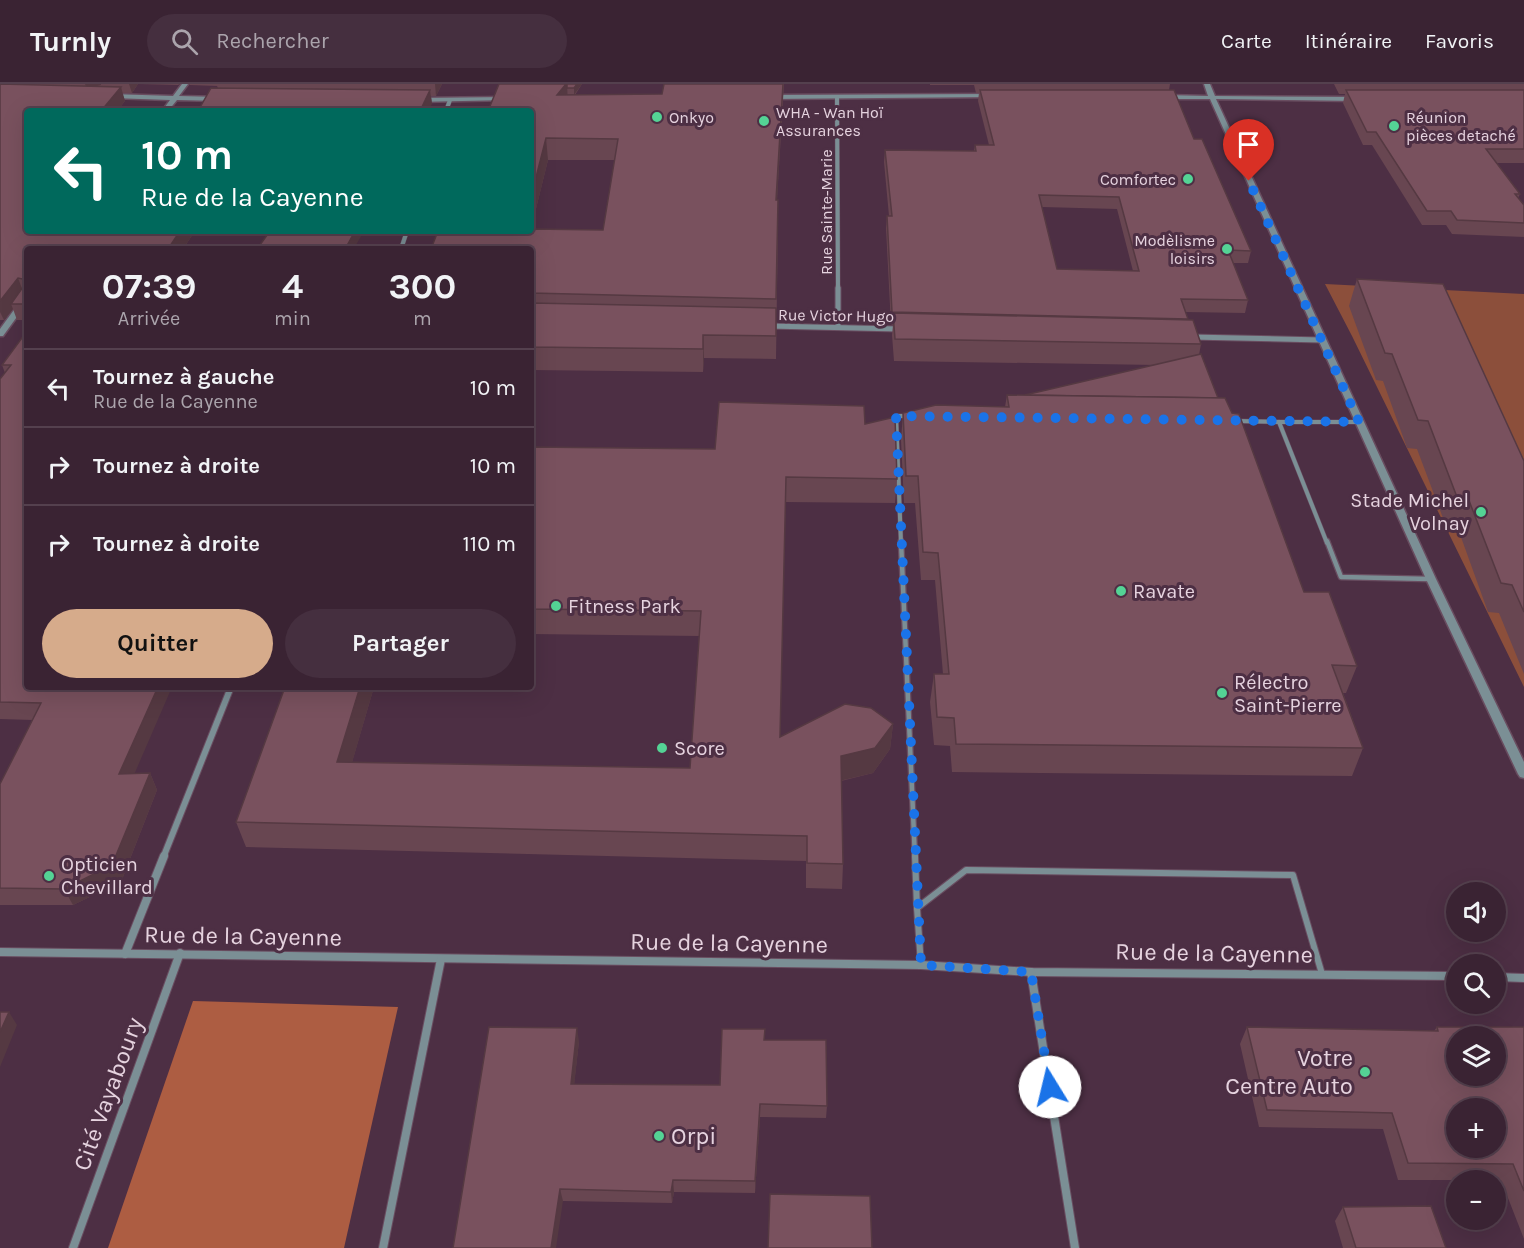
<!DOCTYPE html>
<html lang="fr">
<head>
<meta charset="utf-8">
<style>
  :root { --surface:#3a2333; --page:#452f3f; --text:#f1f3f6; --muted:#aba4ac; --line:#54404e; --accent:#d6ab8b }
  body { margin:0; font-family:Karla,sans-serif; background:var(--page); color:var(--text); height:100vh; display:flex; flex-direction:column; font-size:22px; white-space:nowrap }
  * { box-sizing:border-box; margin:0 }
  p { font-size:20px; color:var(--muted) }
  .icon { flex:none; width:33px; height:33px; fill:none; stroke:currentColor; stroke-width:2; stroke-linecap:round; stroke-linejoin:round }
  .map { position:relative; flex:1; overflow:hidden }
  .panel { position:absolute; left:24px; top:162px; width:510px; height:444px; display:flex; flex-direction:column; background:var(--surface); border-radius:6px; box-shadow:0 6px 24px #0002,0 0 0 2px var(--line) }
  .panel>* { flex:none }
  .hud { position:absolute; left:24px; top:24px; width:510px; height:126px; border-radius:6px; box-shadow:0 6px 24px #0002,0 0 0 2px var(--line); background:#00695c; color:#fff; overflow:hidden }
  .fabs { position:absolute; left:1446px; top:798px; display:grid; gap:12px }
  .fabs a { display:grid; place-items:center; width:60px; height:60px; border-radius:50%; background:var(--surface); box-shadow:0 6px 24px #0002,0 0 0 2px var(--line); font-size:30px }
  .pin { position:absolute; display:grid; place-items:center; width:51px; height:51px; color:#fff; margin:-62px -26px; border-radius:50% 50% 50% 0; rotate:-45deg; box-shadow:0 0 6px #0007 }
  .pin .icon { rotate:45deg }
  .me { position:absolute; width:66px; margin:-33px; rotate:351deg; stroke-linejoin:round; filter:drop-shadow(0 0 4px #0008) }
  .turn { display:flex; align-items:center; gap:21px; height:126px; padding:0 18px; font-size:27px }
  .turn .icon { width:78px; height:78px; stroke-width:2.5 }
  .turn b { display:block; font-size:42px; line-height:51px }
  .eta { display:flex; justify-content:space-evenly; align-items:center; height:102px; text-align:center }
  .eta b { font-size:36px; font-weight:700; line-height:42px }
  .cta { display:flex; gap:12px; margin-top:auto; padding:12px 18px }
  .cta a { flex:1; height:69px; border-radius:36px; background:var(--accent); color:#111; font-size:24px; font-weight:700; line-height:69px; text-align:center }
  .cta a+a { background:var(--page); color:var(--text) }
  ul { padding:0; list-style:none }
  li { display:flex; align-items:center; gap:18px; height:78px; padding:0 18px; border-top:2px solid var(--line) }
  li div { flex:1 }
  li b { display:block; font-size:22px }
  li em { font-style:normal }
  header { display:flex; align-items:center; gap:36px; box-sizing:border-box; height:84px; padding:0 30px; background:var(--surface); border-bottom:2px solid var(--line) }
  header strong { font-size:28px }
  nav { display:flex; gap:33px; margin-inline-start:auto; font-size:21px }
  .search { width:420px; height:54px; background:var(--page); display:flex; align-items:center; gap:15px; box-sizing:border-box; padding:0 21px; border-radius:33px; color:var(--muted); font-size:22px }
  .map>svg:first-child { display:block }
  .green { fill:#8c4f3b }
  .forest { fill:#ad5d42 }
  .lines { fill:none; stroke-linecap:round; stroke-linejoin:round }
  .service-far2-casing { stroke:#694d60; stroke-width:5 }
  .service-far1-casing { stroke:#694d60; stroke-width:7 }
  .service-casing { stroke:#694d60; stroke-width:8 }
  .minor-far3-casing { stroke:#694d60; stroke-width:5 }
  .minor-far2-casing { stroke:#694d60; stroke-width:7 }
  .minor-far1-casing { stroke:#694d60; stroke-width:8 }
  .minor-casing { stroke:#694d60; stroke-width:10 }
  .tertiary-casing { stroke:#694d60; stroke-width:3 }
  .service-far2 { stroke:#7b8f95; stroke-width:4 }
  .service-far1 { stroke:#7b8f95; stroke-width:4.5 }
  .service { stroke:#7b8f95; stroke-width:6 }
  .minor-far3 { stroke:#7b8f95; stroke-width:4 }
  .minor-far2 { stroke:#7b8f95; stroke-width:5 }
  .minor-far1 { stroke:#7b8f95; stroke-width:6 }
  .minor { stroke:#7b8f95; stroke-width:8 }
  .tertiary { fill:#7b8f95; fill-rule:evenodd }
  .wall { fill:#684651; fill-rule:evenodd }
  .shaded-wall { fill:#553942 }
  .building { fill:#79515e; stroke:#553942; stroke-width:1.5; fill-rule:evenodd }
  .route { stroke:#1a73e8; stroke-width:10; stroke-dasharray:0 18 }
  .poi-dot { fill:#54d395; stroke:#4d2f44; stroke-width:2 }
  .labels { text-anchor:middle; stroke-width:6; stroke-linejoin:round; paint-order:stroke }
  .far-poi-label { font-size:16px; fill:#e6d3df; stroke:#4d2f44; text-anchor:start }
  .far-street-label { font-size:16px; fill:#e6d3df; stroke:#4d2f44 }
  .poi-label { font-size:20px; fill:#e6d3df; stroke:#4d2f44; text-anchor:start }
  .near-street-label { font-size:24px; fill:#e6d3df; stroke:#4d2f44 }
  .near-poi-label { font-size:24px; fill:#e6d3df; stroke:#4d2f44; text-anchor:end }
</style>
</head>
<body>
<header>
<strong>Turnly</strong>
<div class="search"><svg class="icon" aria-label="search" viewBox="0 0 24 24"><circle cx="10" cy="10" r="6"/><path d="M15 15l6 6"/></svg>Rechercher</div>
<nav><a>Carte</a><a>Itinéraire</a><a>Favoris</a></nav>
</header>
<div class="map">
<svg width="1524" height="1164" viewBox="0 0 1524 1164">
  <rect width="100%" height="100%" fill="#4d2f44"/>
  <polygon class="green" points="1325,200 1524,210 1524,603 1352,252"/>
  <polygon class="forest" points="193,917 398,923 344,1164 108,1164"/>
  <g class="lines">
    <defs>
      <g id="service-far2">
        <polyline points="1237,337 1279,338 1327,459"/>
        <polyline points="1279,338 1359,338"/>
        <polyline points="901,459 896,332 908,332"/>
      </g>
      <g id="service-far1">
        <polyline points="901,457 915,774"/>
        <polyline points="1327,457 1341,493 1430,495"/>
      </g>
      <g id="service">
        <polyline points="915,772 917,824"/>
        <polyline points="921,881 917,824 966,786 1293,791 1322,890"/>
      </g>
      <g id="minor-far3">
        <polyline points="837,13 838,205"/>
        <polyline points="446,27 450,16"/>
        <polyline points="401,165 407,147"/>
      </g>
      <g id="minor-far2">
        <polyline points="838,204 838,243"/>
        <polyline points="769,242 899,245"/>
        <polyline points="1191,253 1321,256"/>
      </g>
      <polyline id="minor-far1" points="163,774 231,603"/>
      <g id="minor">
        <polyline points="0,868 921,881 1031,888 1456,892"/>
        <polyline points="125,870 164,772"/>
        <polyline points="1031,888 1075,1164"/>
        <polyline points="1496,893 1524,894"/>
        <polyline points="73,1164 180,869"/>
        <polyline points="383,1164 441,875"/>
      </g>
      <g id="tertiary">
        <polygon points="182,0 188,0 179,12 219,13 222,15 219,17 177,16 168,27 162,27 170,16 111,14 108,12 111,10 173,12"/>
        <polygon points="1204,0 1210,0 1215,12 1356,13 1359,15 1356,17 1216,15 1436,495 1524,678 1524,694 1520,693 1518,690 1426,495 1210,15 1164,15 1161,13 1164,11 1208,12"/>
        <polygon points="993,10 996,12 995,13 768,15 765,13 768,11"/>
        <polygon points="507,13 509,14 509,16 417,18 414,16 417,14"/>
        <polygon points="24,212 27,212 27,219 3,252 0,252 0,245"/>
      </g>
    </defs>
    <use href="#service-far2" class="service-far2-casing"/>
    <use href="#service-far1" class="service-far1-casing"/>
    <use href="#service" class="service-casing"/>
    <use href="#minor-far3" class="minor-far3-casing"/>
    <use href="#minor-far2" class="minor-far2-casing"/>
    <use href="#minor-far1" class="minor-far1-casing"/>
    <use href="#minor" class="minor-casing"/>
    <use href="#tertiary" class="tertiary-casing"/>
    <use href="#service-far2" class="service-far2"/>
    <use href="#service-far1" class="service-far1"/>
    <use href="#service" class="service"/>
    <use href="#minor-far3" class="minor-far3"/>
    <use href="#minor-far2" class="minor-far2"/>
    <use href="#minor-far1" class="minor-far1"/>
    <use href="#minor" class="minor"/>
    <use href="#tertiary" class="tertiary"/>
  </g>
  <g class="wall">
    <polygon points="0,0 180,0 178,1 138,0 132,9 122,9 125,17 117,27 27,27 27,147 195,147 183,165 27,165 27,236 17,236 13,225 4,236 0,236"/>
    <polygon points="189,0 442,0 436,12 431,12 432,20 218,4 217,2 190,1"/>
    <path d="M582 0 575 11 662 10 784 0 777 116 778 138 776 275 704 274 703 288 531 286V165L488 27ZM548 76H615L603 146 531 145Z"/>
    <path d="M930 0H1170L1169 6 1251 167 1248 179H1233L1248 216 1245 229 1185 228 1187 236 1201 260 1199 271 1304 508 1357 582 1346 609H1343L1363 664 1352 692 952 688 950 662 934 661 930 618 934 590H943L935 496H921L915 419H904L901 356 903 329 1005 323 1007 311H1025L1157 281 894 277 892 251 893 241H891L886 144 887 132H889L884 78 885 66 974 67 975 61H989L978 17 979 9H976L974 1H930ZM1042 123 1117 125 1133 187 1057 185Z"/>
    <polygon points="1334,0 1524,0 1524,79 1496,79 1520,110 1518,114 1524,121 1524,153 1452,150 1446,141 1422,141 1372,61 1363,61 1343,19 1345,10 1339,10"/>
    <polygon points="1357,195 1524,377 1524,590 1499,529 1488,528 1457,442 1446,442 1417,365 1407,364 1383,297 1376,296 1349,222"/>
    <polygon points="27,247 134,689 150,689 157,706 121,798 73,821 0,821 0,700 33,636 0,635 0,295 5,289 2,281"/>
    <polygon points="865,340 897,395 895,419 785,418 780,653 893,640 890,665 873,689 841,697 843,780 842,805 806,804 806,777 246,763 236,738 374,603 352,678 690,684 699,552 531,550 531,363 715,365"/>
    <polygon points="1247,943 1434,947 1437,943 1524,943 1524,1155 1501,1096 1398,1096 1383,1045 1259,1043 1240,960"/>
    <polygon points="765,956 827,1022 826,1034 760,1033 755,1109 674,1108 672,1119 563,1117 453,1164 579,957 574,1000 720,1001"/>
    <polygon points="1343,1123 1446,1164 1343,1164 1335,1137"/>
  </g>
  <g class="shaded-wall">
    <polygon points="85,0 101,0 101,1 89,4 88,8"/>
    <polygon points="129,0 138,0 132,9"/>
    <polygon points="435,0 442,0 436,12"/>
    <polygon points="566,0 567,0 568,20 557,11"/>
    <polygon points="577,0 582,0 574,11 574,4"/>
    <polygon points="783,0 782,18 776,138 776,116"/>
    <polygon points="121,3 125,17 117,27 101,27"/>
    <polygon points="430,6 432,20 429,27 420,27"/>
    <polygon points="546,54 548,76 531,145 531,113"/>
    <polygon points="53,147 71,147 57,164 52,151 52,148"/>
    <polygon points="180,147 195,147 183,165 168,165"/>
    <polygon points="352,147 364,147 356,161 357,165 345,165"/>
    <polygon points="18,194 24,210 11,220 13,225 4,236 0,228 0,217"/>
    <polygon points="703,251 704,274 703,288"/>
    <polygon points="158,603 172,603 127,707 119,690"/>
    <polygon points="360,603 374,603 345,703 337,678"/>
    <polygon points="893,640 890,665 873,689 839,697 841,672"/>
    <polygon points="150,689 157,706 121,798 73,821 64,805"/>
    <polygon points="9,928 17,941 0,983 0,948"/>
    <polygon points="577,944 579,957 573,1013 571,1000"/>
    <polygon points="760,1020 760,1033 755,1109 755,1097"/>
    <polygon points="673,1096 674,1108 672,1119 671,1108"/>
    <polygon points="560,1105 563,1117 556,1164 551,1164"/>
  </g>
  <g class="building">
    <polygon points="0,0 121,3 101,27 27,27 27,147 53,147 52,148 52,151 63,151 66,147 180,147 168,165 27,165 27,220 11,220 23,203 23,195 18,194 0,217"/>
    <polygon points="499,0 566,0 557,11 662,10 664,0 783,0 776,116 778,116 776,215 531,209 531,165 431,165 438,147 531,147 531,145 603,146 618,55 546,54 531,113 531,27 488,27"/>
    <polygon points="567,0 577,0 574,4 567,4"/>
    <polygon points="211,4 430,6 420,27 198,27"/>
    <path d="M980 6H1174L1194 55H1202L1251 167 1228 166 1248 216 1181 215 1188 235 892 228 887 132H892L885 66 976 67 975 61H994ZM1039 111 1119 113 1139 187 1057 185Z"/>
    <polygon points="1346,6 1524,6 1524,65 1486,65 1520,110 1515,110 1524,121 1524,139 1457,136 1451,127 1427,127 1376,48 1367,48"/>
    <polygon points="270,147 352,147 351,149 354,149 345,165 257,165"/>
    <polygon points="1357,195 1443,200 1524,377 1524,528 1512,501 1501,499 1468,414 1457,413 1428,337 1418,336 1392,270 1385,269"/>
    <polygon points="531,219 776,224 776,252 703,251 703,265 531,263"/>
    <polygon points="893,229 1193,236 1201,260 895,255"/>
    <polygon points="27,247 27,603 158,603 119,690 150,689 112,781 64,805 0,804 0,700 41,619 0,618 0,295 11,281 2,281"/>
    <polygon points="1201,270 1218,314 1025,311"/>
    <polygon points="1007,311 1225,314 1232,329 1239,330 1304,508 1329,508 1357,582 1332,581 1363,664 956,660 954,634 937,633 934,590 949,590 938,469 923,468 918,392 906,392 903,329 936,321 1009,323"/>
    <polygon points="719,318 864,322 865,340 895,333 897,395 786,393 780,653 845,620 871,624 893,640 875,664 841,672 843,780 807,779 807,752 236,738 285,603 360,603 337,678 690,684 701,527 531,525 531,363 715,365"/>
    <polygon points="0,928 9,928 0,948"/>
    <polygon points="489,943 577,944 571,1000 720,1001 722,945 765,945 764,956 826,956 827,1022 760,1020 755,1097 673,1096 671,1108 560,1105 551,1164 453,1164"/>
    <path d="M1247 943 1438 947 1437 943H1524V1107L1513 1080 1408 1079 1392 1029 1267 1026ZM1456 952H1496V992H1456ZM1456 1024H1496V1064H1456Z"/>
    <polygon points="770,1110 870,1112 872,1164 768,1164"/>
    <polygon points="1431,1122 1446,1164 1356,1164 1343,1123"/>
  </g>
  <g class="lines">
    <polyline class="route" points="1050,1003 1031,888 921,881 896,332 1359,338 1249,97"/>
  </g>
  <g class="poi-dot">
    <circle cx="657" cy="33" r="6"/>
    <circle cx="764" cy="37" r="6"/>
    <circle cx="1394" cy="42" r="6"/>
    <circle cx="1188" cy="95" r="6"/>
    <circle cx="1227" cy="165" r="6"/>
    <circle cx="1481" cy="428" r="6"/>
    <circle cx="1121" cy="507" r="6"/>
    <circle cx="556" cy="522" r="6"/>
    <circle cx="1222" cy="609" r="6"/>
    <circle cx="662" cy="664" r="6"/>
    <circle cx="49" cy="792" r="6"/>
    <circle cx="1365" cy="988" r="6"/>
    <circle cx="659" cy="1052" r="6"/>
  </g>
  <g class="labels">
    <g class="far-poi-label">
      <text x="776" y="34">WHA - Wan Hoï<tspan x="776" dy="18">Assurances</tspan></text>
      <text x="669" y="39">Onkyo</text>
      <text x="1406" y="39">Réunion<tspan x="1406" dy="18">pièces detaché</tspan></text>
      <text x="1176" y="101" text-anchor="end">Comfortec</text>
      <text x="1215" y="162" text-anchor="end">Modèlisme<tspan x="1215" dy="18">loisirs</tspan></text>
    </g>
    <g class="far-street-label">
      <text transform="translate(826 128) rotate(-90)" y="6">Rue Sainte-Marie</text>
      <text transform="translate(836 231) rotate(1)" y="6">Rue Victor Hugo</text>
    </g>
    <g class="poi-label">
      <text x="1469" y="423" text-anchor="end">Stade Michel<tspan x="1469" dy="23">Volnay</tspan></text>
      <text x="1133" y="514">Ravate</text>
      <text x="568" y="529">Fitness Park</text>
      <text x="1234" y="605">Rélectro<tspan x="1234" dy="23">Saint-Pierre</tspan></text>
      <text x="674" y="671">Score</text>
      <text x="61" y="787">Opticien<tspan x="61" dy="23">Chevillard</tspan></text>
    </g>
    <g class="near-street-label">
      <text transform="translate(243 852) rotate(1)" y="8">Rue de la Cayenne</text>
      <text transform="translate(729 859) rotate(1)" y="8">Rue de la Cayenne</text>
      <text transform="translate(1214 869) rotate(1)" y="8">Rue de la Cayenne</text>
      <text transform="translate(108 1010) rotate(-70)" y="8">Cité Vayaboury</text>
    </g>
    <g class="near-poi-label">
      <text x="1353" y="982">Votre<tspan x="1353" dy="28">Centre Auto</tspan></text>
      <text x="671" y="1060" text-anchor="start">Orpi</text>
    </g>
  </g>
</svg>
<div class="fabs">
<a><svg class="icon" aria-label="sound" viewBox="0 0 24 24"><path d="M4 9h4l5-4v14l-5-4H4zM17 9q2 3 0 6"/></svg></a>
<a><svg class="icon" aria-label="search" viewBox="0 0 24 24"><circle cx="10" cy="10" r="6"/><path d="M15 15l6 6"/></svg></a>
<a><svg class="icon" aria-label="layers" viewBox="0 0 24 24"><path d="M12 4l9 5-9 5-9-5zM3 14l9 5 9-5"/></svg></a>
<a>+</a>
<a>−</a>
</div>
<div class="pin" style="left:1249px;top:97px;background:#d93025"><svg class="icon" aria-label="arrive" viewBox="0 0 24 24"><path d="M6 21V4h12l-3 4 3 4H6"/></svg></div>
<svg class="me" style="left:1050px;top:1003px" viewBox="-20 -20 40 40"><circle r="19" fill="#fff"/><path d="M0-13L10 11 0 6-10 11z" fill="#1a73e8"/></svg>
<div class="hud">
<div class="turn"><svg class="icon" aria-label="left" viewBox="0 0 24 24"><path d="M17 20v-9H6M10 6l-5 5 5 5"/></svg><div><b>10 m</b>Rue de la Cayenne</div></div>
</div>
<section class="panel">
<div class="eta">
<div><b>07:39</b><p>Arrivée</p></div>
<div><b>4</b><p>min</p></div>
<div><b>300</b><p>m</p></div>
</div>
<ul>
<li><svg class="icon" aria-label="left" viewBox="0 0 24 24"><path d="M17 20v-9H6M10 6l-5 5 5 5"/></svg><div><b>Tournez à gauche</b><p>Rue de la Cayenne</p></div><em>10 m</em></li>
<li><svg class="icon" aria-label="right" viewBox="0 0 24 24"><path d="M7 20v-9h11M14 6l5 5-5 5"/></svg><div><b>Tournez à droite</b></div><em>10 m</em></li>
<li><svg class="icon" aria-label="right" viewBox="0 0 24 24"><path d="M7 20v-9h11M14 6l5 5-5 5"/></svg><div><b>Tournez à droite</b></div><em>110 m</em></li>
</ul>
<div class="cta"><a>Quitter</a><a>Partager</a></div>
</section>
</div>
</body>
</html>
